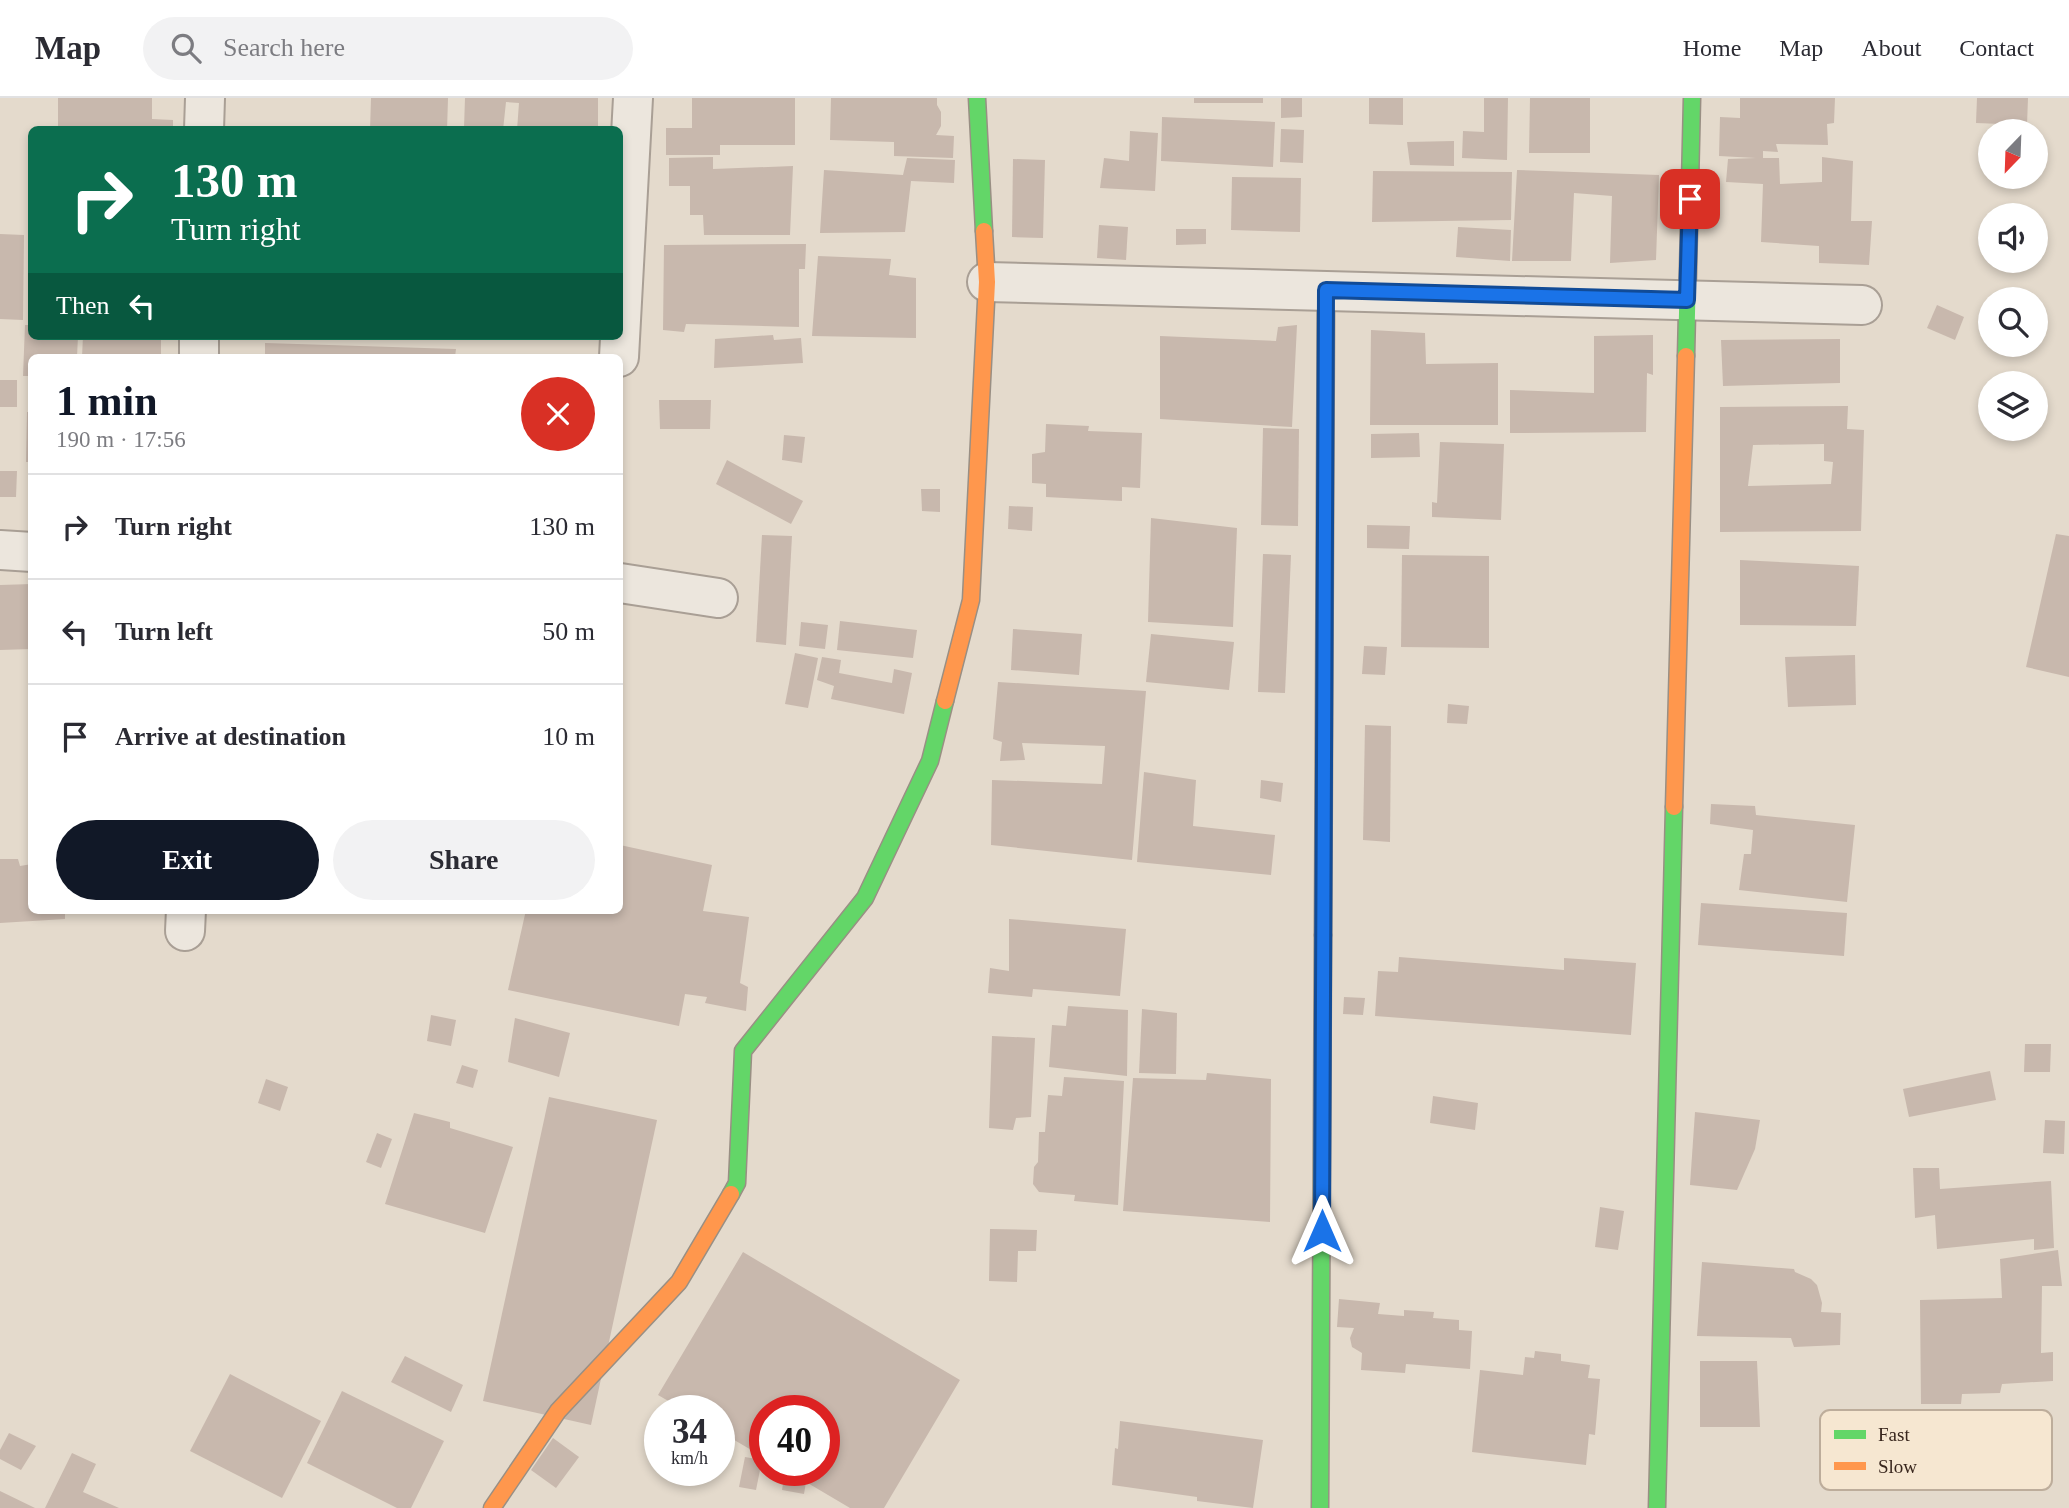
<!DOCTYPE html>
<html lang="en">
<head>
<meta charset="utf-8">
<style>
  :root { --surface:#fff; --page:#f2f2f3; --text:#2b2b33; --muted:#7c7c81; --line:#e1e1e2; --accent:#111827 }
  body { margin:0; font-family:"Times New Roman",serif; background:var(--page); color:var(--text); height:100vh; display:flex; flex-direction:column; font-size:26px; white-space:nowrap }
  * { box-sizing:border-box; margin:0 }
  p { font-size:23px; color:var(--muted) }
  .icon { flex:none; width:38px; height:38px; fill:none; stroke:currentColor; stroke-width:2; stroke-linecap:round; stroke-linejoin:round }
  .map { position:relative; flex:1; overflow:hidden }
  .side { position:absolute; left:28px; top:256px; width:595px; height:560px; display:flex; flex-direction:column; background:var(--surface); border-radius:10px; box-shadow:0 4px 10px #0003 }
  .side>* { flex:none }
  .top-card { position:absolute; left:28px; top:28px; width:595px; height:214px; border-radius:10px; box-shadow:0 4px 10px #0003; background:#0b6e4f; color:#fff; overflow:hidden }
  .needle { width:46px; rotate:203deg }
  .buttons { position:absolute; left:1978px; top:21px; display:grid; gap:14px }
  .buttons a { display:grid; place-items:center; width:70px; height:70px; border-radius:50%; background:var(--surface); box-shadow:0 4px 10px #0003; font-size:35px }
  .speed { position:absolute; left:644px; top:1297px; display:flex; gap:14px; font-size:35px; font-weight:700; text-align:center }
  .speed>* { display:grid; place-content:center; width:91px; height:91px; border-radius:50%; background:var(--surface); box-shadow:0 4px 10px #0003; line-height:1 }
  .speed small { font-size:18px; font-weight:400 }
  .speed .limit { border:10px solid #d22; background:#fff; color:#111 }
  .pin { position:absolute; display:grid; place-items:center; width:60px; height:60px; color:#fff; margin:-30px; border-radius:14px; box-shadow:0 4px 10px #0006 }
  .me { position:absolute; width:77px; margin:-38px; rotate:0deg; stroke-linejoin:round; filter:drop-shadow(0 0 5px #0008) }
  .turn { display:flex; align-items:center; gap:24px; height:147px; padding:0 28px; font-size:32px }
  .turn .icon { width:91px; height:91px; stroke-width:2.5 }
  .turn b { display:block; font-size:49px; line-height:60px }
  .then { display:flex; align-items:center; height:66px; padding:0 28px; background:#0003; gap:14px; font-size:26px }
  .round { display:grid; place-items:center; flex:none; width:74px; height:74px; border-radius:37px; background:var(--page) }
  .headline { display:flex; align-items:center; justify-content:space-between; height:119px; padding:0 28px }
  h1 { font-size:42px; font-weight:700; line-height:52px; color:var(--accent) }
  .cta { display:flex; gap:14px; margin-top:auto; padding:14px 28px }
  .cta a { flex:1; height:80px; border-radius:42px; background:var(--accent); color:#fff; font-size:28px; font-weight:700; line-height:80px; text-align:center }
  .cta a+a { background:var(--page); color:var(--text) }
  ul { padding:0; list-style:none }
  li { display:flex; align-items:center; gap:21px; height:105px; padding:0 28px; border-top:2px solid var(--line) }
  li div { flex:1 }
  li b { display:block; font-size:26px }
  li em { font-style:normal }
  header { display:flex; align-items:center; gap:42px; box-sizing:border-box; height:98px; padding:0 35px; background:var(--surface); border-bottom:2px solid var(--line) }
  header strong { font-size:33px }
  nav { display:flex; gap:38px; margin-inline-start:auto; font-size:24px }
  .search { width:490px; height:63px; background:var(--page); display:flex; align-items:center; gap:18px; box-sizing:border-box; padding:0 24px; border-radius:38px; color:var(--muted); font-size:26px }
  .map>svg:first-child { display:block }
  .building { fill:#c8b8ad; fill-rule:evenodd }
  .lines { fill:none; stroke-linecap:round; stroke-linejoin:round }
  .street-casing { stroke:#a99f95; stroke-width:42 }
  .fast-casing { stroke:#998f84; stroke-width:19 }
  .slow-casing { stroke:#998f84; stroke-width:19 }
  .street { stroke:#ece6dd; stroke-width:38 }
  .fast { stroke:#63d668; stroke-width:16 }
  .slow { stroke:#ff974d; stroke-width:16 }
  .route-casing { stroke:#114b97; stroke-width:18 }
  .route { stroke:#1a73e8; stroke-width:12 }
  .key { fill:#f6e7d1; stroke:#bdad9b; stroke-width:2 }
  .key-label { font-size:19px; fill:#38261d }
</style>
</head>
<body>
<header>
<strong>Map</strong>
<div class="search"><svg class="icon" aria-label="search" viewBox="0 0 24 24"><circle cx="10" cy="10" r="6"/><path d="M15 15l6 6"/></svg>Search here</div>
<nav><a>Home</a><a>Map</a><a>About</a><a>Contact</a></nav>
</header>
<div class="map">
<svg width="2069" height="1410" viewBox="0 0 2069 1410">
  <rect width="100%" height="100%" fill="#e4dacc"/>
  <g class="building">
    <polygon points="58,0 152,0 152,21 173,22 173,32 58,32"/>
    <polygon points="371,0 448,0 447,32 370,32"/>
    <polygon points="465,0 598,0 598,32 517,32 519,5 506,4 503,32 464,30"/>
    <polygon points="692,0 795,0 795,47 720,47 720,57 666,57 666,30 692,30"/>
    <polygon points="831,0 937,0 937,7 941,14 941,28 936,37 954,38 953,60 894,58 894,44 830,42"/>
    <rect x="1194" y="0" width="69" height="5"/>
    <polygon points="1281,0 1302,0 1302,19 1281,20"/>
    <polygon points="1369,0 1403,0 1403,27 1369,26"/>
    <polygon points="1484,0 1508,0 1507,62 1462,60 1463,33 1484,34"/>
    <polygon points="1530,0 1590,0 1590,55 1529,55"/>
    <polygon points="1740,0 1835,0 1834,25 1827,26 1828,47 1776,46 1778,54 1763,53 1763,60 1779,60 1780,86 1822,84 1822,59 1853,63 1851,123 1872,123 1869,167 1819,165 1819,148 1761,144 1763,86 1726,84 1728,61 1756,60 1719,58 1720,19 1740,20"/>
    <polygon points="1977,0 2028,0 2027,27 1976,25"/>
    <polygon points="1162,19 1275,24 1273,69 1161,63"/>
    <polygon points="1281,31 1304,32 1303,65 1280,64"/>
    <polygon points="1130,33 1158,35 1155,93 1100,90 1104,60 1129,63"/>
    <polygon points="1454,43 1454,68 1410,67 1407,44"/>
    <polygon points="713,59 713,71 793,68 790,137 704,137 703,117 690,117 690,88 669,88 669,60"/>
    <polygon points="907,60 955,62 954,85 911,83 905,134 820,135 824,72 903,77"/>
    <polygon points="1013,61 1045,62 1043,140 1012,139"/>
    <polygon points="1517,72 1659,77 1656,162 1610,165 1612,98 1574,95 1571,163 1512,163"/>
    <polygon points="1373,73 1512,74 1511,122 1372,124"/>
    <polygon points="1232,79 1301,80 1300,134 1231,132"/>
    <polygon points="1099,127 1128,129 1126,162 1097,160"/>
    <polygon points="1458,129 1511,132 1510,163 1456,159"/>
    <polygon points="1176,131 1206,131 1206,146 1176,147"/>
    <polygon points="0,136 24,137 23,222 0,221"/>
    <polygon points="806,146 805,171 799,171 799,229 686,226 684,234 663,232 664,147"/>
    <polygon points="818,158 891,161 889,177 916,180 916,240 812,238"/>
    <polygon points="1937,207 1964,219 1955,242 1927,230"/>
    <polygon points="25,227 32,227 32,238 78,238 77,259 32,259 32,278 23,278"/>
    <polygon points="1297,227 1292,329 1160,321 1160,238 1276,243 1278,229"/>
    <polygon points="1371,232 1425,235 1426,266 1498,265 1498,327 1370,327"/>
    <polygon points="773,237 774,242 801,240 803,265 714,270 715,241"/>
    <polygon points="1653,237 1653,277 1647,275 1646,334 1510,335 1510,292 1594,295 1594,238"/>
    <polygon points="83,238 161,238 161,259 82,259"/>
    <polygon points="1840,241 1840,285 1723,288 1721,242"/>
    <polygon points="265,245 456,251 455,259 265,259"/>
    <rect x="0" y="282" width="17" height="27"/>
    <polygon points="659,302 711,302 710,331 660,331"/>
    <path d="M1848 308 1847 331 1864 332 1861 433 1720 434V309ZM1824 346V363L1833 364 1831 386 1748 388 1753 347Z"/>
    <polygon points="27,314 32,314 32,364 26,364"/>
    <polygon points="1046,326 1089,328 1088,333 1142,335 1140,390 1122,389 1122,403 1046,399 1046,386 1032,385 1032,356 1045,354"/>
    <polygon points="1263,330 1299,331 1298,428 1261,427"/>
    <polygon points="1419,335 1420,359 1371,360 1371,336"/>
    <polygon points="784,337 805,339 802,365 782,362"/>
    <polygon points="1440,344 1504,346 1501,422 1432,419 1432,404 1437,405"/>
    <polygon points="727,362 803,403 791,426 716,386"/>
    <polygon points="0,373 17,373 16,399 0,399"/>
    <polygon points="921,391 940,391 940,414 922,413"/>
    <polygon points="1009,408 1033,409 1032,433 1008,431"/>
    <polygon points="1151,420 1237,430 1233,529 1148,524"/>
    <polygon points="1367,427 1410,428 1409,451 1367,450"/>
    <polygon points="2056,436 2069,438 2069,579 2026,569"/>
    <polygon points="762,437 792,438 786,547 756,544"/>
    <polygon points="1263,456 1291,457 1285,595 1258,594"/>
    <polygon points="1402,457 1489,458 1489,550 1401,549"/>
    <polygon points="1740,462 1859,468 1856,528 1740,527"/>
    <polygon points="32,486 32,551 0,552 0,487"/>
    <polygon points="840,523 917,532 913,560 837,552"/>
    <polygon points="801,524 828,527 825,551 799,548"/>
    <polygon points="1013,531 1082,536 1079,577 1011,572"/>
    <polygon points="1151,536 1234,544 1229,592 1146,584"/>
    <polygon points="1364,548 1387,549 1385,577 1362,576"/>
    <polygon points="795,555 818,560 808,610 785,606"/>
    <polygon points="1855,557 1856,607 1788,609 1785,559"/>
    <polygon points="822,559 841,562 839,575 892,585 894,571 912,575 904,616 831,601 834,588 817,582"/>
    <polygon points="998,584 1146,593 1132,762 991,747 992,682 1102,686 1105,648 1022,645 1025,662 1000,663 1002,644 993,641"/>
    <polygon points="1448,606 1469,608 1467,626 1447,625"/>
    <polygon points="1365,627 1391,628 1390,744 1363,742"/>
    <polygon points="1144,674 1196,682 1193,728 1275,737 1271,777 1137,764"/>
    <polygon points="1261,682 1283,685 1281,704 1260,700"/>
    <polygon points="1711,706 1755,708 1756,717 1855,727 1847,804 1739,792 1744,756 1751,756 1753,732 1710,726"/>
    <polygon points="620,747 712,767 703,813 749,819 740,885 748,889 746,913 705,905 707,899 685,896 679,928 508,892 526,812 620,812"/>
    <polygon points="0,761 18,761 20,768 32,766 32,812 65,812 65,821 0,825"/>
    <polygon points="1701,805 1847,815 1844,858 1698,847"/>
    <polygon points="1009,821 1126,831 1120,898 1033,891 1032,899 988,895 990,870 1009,873"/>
    <polygon points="1399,859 1564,872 1564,860 1636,865 1631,937 1375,918 1378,873 1398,874"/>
    <polygon points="1344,899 1365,900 1363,917 1343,916"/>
    <polygon points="1068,908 1128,912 1127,978 1049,969 1052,927 1066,928"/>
    <polygon points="1142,911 1177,915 1176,976 1139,975"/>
    <polygon points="431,917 456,922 451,948 427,943"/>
    <polygon points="515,920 570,935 559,979 508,964"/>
    <polygon points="992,938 1035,940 1031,1019 1016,1020 1013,1032 989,1030"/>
    <polygon points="2025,946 2051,946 2050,974 2024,974"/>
    <polygon points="462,967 478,972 473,990 456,985"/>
    <polygon points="1990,973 1996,1002 1909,1019 1903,991"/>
    <polygon points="1207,975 1271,981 1270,1124 1123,1113 1133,980 1206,982"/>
    <polygon points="1064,979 1124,983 1118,1107 1074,1103 1075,1097 1039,1094 1033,1086 1034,1069 1038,1064 1039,1034 1045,1034 1048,997 1062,998"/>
    <polygon points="266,981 288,989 280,1013 258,1005"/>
    <polygon points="1433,998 1478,1005 1475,1032 1430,1025"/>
    <polygon points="549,999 657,1022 591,1327 483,1303"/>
    <polygon points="1695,1014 1760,1022 1755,1051 1737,1092 1690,1087"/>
    <polygon points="414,1015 450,1024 450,1030 513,1049 485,1135 385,1106"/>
    <polygon points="2045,1022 2065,1023 2064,1056 2043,1055"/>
    <polygon points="377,1035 392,1041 381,1070 366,1064"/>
    <polygon points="1913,1070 1939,1070 1940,1091 2051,1083 2054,1150 2034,1152 2034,1141 1937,1151 1935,1117 1915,1120"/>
    <polygon points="1600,1109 1624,1113 1618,1152 1595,1149"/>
    <polygon points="990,1131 1037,1132 1036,1153 1018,1153 1017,1184 989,1183"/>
    <polygon points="2058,1152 2062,1188 2042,1188 2041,1255 2053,1254 2053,1283 2002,1286 2000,1295 1962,1296 1961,1306 1921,1306 1920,1202 2002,1200 2000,1161"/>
    <polygon points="743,1154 960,1282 884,1410 850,1410 806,1384 804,1396 782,1392 785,1372 824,1372 824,1312 765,1312 765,1360 719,1333 719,1312 684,1312 658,1297"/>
    <polygon points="1702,1164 1794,1171 1795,1174 1811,1181 1817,1187 1822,1205 1821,1214 1841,1215 1840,1247 1794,1249 1791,1240 1697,1238"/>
    <polygon points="1339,1201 1380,1205 1378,1216 1404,1218 1404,1212 1434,1214 1433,1220 1459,1222 1459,1232 1472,1233 1470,1271 1406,1266 1405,1275 1361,1272 1362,1255 1352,1249 1350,1240 1354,1230 1337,1229"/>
    <polygon points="1535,1253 1561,1256 1561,1263 1590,1267 1588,1280 1600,1281 1595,1337 1589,1336 1586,1367 1472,1354 1480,1272 1523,1277 1525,1259 1534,1260"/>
    <polygon points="405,1258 463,1287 451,1314 391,1284"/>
    <polygon points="1700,1263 1757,1263 1760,1329 1700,1329"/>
    <polygon points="230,1276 321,1323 282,1400 190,1353"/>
    <polygon points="342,1293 444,1343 411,1410 397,1410 307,1365"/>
    <polygon points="1120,1323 1263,1342 1253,1410 1197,1403 1197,1399 1112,1387 1115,1350 1118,1351"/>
    <polygon points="9,1335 36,1348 21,1372 0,1361 0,1352"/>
    <polygon points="553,1340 579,1359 556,1390 531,1372"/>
    <polygon points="72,1355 96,1366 83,1394 119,1410 45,1410"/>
    <polygon points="745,1359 762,1362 756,1392 739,1389"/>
    <polygon points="0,1393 35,1410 0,1410"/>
  </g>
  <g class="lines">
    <defs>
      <g id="street">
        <polyline points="204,32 205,0"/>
        <polyline points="987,184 1862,207"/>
        <polyline points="199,259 199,238"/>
        <polyline points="619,259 633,0"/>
        <polyline points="0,452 32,454"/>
        <polyline points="620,485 718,500"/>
        <polyline points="185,833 186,812"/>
      </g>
      <g id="fast">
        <polyline points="977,0 984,133"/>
        <polyline points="1686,258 1692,0"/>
        <polyline points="731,1096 737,1085 743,953 865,800 930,663 945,603"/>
        <polyline points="1320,1410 1323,837"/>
        <polyline points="1657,1410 1674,709"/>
      </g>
      <g id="slow">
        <polyline points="945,603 971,502 987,184 984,133"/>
        <polyline points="1674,709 1686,258"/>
        <polyline points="1323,837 1326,193"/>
        <polyline points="492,1410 558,1313 679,1184 731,1096"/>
      </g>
    </defs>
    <use href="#street" class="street-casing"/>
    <use href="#fast" class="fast-casing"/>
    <use href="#slow" class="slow-casing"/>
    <use href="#street" class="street"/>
    <use href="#fast" class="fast"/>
    <use href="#slow" class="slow"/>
  </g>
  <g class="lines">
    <defs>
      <polyline id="route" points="1322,1133 1326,192 1687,202 1690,101"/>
    </defs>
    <use href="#route" class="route-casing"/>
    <use href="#route" class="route"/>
  </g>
  <rect x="1820" y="1312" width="232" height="80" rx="10" class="key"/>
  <rect x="1834" y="1332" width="32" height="9" fill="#63d668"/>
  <rect x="1834" y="1364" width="32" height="8" fill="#ff974d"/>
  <g class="key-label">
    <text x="1878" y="1343">Fast</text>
    <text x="1878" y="1375">Slow</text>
  </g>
</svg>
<div class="buttons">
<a><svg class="needle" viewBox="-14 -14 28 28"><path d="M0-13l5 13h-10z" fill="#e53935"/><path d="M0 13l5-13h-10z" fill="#7c7c81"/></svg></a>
<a><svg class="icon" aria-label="sound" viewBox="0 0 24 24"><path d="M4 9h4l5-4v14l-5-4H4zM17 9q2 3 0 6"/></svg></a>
<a><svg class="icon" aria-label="search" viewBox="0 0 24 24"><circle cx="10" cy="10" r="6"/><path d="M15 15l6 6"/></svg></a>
<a><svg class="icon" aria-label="layers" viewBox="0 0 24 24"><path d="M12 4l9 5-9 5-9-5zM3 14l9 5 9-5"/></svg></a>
</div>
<div class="speed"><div>34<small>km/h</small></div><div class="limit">40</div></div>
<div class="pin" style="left:1690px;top:101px;background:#d93025"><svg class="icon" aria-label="arrive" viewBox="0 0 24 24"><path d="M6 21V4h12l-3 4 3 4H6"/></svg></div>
<svg class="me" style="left:1322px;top:1133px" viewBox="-20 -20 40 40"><path d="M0-17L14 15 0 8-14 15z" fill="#1a73e8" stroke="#fff" stroke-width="4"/></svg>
<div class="top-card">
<div class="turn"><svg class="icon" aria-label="right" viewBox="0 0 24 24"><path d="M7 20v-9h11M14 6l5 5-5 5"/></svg><div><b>130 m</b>Turn right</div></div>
<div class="then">Then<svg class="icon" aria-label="left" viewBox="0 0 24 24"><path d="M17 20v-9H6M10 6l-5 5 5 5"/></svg></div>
</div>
<section class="side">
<div class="headline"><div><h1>1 min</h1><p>190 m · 17:56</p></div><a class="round" style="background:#d93025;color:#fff"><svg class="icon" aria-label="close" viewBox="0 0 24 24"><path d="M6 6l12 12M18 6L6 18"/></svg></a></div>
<ul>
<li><svg class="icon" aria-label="right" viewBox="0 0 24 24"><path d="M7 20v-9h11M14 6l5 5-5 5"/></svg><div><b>Turn right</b></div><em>130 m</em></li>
<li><svg class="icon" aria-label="left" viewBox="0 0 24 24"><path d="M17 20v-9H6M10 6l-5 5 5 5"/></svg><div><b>Turn left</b></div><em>50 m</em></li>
<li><svg class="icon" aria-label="arrive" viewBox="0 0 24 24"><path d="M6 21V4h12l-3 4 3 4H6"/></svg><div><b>Arrive at destination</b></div><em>10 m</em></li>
</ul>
<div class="cta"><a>Exit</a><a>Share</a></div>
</section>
</div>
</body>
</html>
